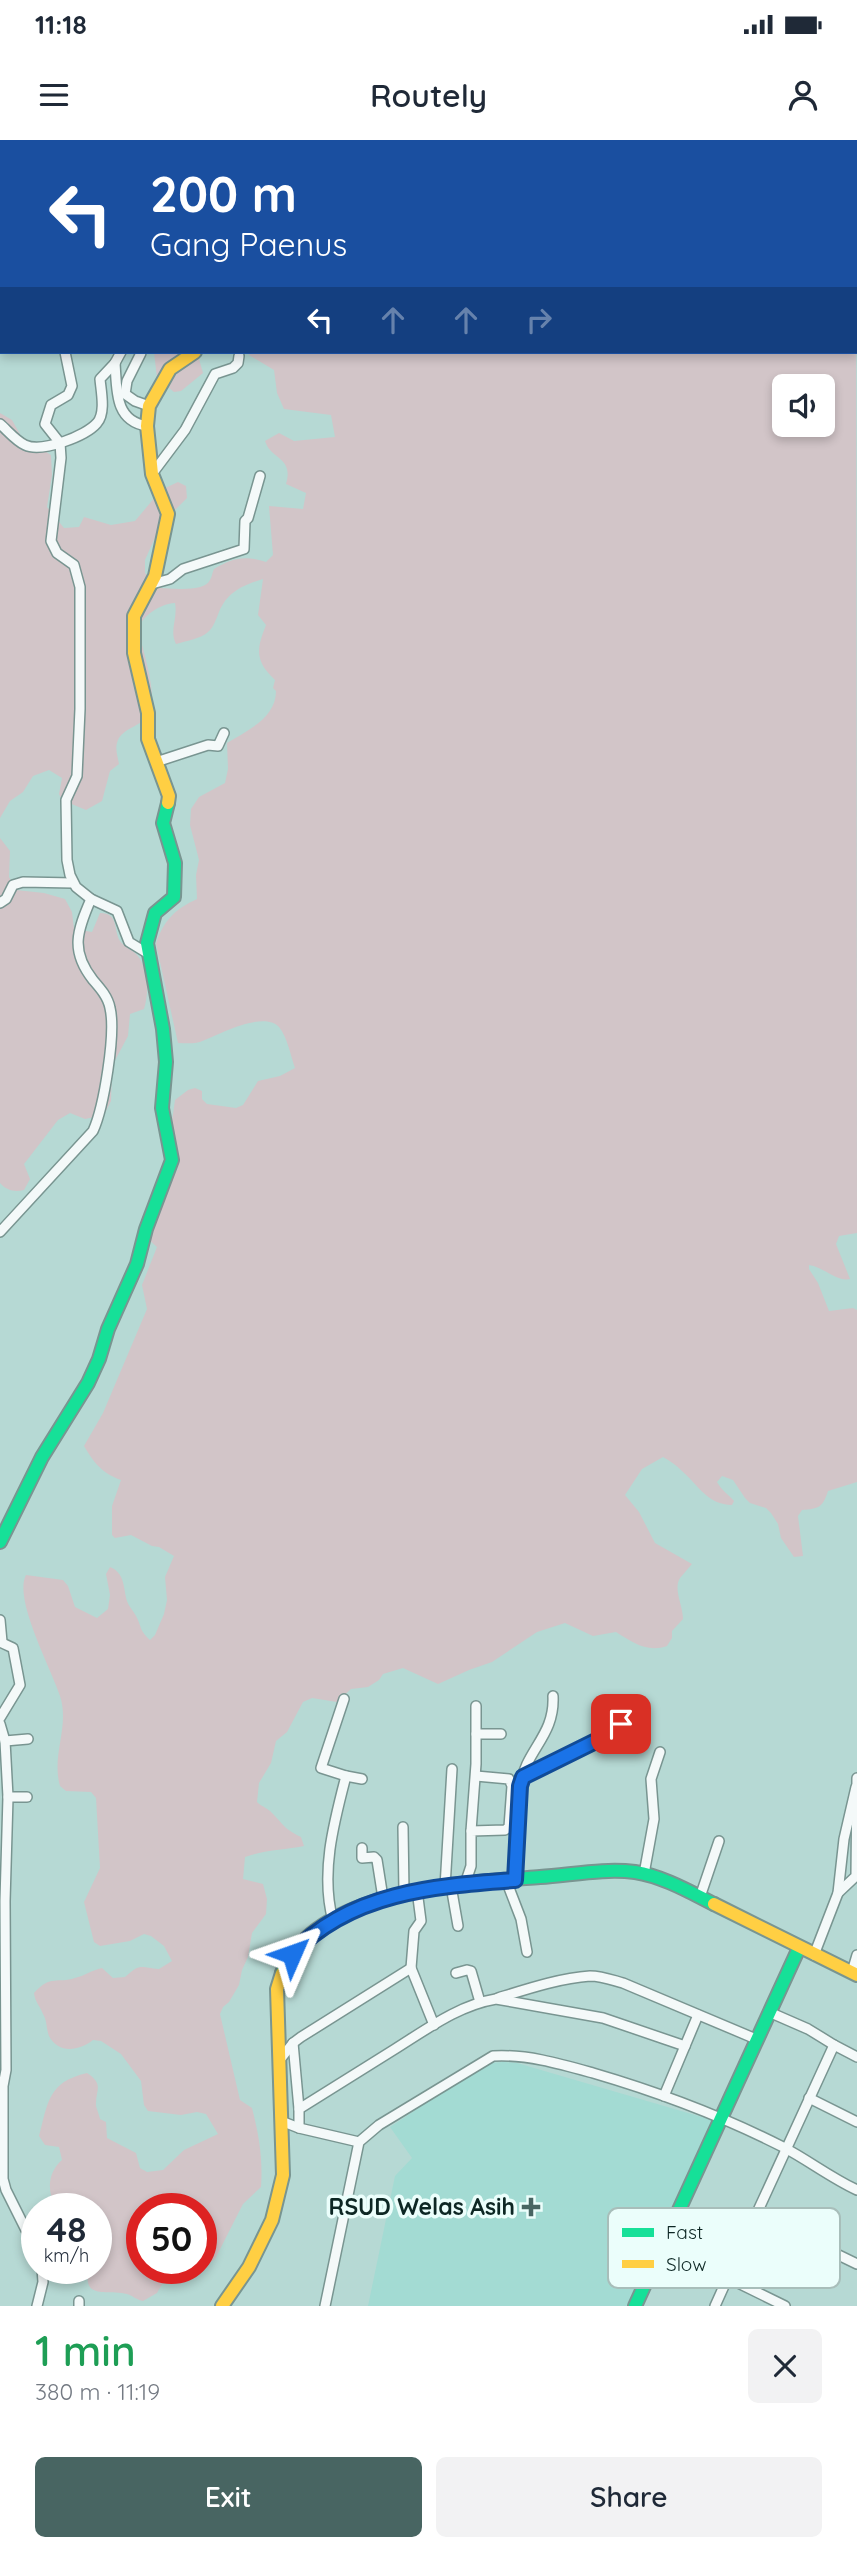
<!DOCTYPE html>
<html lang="en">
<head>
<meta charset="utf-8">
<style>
  :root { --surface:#fff; --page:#f2f2f3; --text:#1f2937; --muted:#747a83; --accent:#486562 }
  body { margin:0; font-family:Quicksand,sans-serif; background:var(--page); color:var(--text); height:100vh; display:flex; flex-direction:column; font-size:26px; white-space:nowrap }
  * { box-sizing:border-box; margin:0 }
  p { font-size:23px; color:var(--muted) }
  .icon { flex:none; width:38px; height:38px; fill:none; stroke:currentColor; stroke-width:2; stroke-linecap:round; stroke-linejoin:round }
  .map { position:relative; height:2166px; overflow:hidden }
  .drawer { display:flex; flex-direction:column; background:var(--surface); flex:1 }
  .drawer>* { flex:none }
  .hud { position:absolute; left:0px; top:0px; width:858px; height:214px; box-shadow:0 4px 10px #0003; background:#1a4fa0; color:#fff; overflow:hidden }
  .fabs { position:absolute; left:772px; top:234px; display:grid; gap:14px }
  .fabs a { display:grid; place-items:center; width:63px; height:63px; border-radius:10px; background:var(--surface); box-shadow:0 4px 10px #0003; font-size:35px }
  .speed { position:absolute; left:21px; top:2053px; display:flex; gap:14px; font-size:35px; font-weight:700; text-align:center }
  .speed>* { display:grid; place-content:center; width:91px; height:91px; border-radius:50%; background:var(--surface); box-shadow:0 4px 10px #0003; line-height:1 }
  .speed small { font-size:18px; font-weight:400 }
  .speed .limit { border:10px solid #d22; background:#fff; color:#111 }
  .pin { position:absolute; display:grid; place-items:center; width:60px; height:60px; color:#fff; margin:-30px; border-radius:14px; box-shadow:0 4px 10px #0006 }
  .me { position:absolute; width:77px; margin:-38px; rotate:47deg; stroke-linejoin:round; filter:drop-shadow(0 0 5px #0008) }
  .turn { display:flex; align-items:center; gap:24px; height:147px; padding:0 35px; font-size:32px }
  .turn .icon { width:91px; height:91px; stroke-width:2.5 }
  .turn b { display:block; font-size:49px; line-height:60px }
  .lanes { display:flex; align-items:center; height:66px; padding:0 35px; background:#0003; justify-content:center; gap:35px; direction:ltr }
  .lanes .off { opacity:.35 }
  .round { display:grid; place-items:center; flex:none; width:74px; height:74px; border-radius:10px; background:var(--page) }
  .headline { display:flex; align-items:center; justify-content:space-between; height:119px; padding:0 35px }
  h1 { font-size:42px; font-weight:600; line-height:52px; color:#1e9e55 }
  .button { display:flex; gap:14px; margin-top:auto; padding:14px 35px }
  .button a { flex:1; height:80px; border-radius:10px; background:var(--accent); color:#fff; font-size:28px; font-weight:600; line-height:80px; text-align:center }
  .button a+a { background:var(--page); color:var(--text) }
  .status { display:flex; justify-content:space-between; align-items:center; height:49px; padding:0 35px; background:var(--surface); direction:ltr }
  .status svg { height:19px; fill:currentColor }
  header { display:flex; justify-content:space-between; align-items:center; height:91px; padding:0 35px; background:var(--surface); font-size:32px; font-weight:600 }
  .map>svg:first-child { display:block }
  .built { fill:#a3dbd3 }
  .green { fill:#d2c5c8; fill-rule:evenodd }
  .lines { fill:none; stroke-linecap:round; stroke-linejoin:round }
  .street-casing { stroke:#799591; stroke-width:12 }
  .fast-casing { stroke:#799591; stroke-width:16 }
  .slow-casing { stroke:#799591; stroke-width:16 }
  .street { stroke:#f4f9f9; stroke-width:9 }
  .fast { stroke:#16e098; stroke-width:12 }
  .slow { stroke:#ffcf43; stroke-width:12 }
  .route-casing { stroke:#114b97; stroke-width:18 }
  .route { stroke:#1a73e8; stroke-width:12 }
  .poi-dot { fill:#486562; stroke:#ebfefb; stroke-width:2.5 }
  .labels { text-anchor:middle; stroke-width:7; stroke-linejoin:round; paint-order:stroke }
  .poi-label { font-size:23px; font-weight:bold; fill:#0d2724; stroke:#ebfefb; text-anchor:end }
  .key { fill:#ebfefb; stroke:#a8beba; stroke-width:2 }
  .key-label { font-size:19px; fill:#0d2724 }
</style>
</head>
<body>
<div class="status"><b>11:18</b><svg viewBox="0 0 49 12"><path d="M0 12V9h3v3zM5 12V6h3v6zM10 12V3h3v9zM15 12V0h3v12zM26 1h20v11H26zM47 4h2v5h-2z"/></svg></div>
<header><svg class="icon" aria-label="menu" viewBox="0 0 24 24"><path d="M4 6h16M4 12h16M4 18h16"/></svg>Routely<svg class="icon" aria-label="person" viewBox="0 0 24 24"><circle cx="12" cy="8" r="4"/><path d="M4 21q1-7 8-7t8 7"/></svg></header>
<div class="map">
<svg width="857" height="2166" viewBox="0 0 857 2166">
  <rect width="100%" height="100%" fill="#b6d9d4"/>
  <polygon class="built" points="503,1922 517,1923 712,1980 627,2166 368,2166 395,2036 412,2018 390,1987 480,1927 490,1923"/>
  <g class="green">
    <polygon points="0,0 837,0 842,2 2,2 0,103"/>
    <path d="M856 6 857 1093 839 1096 836 1104 850 1139C836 1142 824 1127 809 1125V1129L818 1143 829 1171 853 1168 857 1170V1342L828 1351C823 1367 819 1369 802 1370L798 1376 803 1416 794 1417 781 1398 778 1384 771 1373 766 1368 750 1363 745 1358 733 1340 722 1336 717 1342C722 1351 728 1354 734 1361L732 1365C708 1365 698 1345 682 1331 676 1325 670 1321 663 1317L642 1329 625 1355 639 1372 655 1403 692 1424C688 1429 684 1433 680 1438 673 1449 683 1466 683 1479L672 1491V1498L667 1506C647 1513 632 1502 616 1492L593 1496 565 1483 537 1492 492 1522 469 1530 438 1544 403 1528 383 1534 379 1540 368 1547 351 1549 337 1562 312 1558 303 1562 287 1592 276 1601 271 1623 259 1643 257 1662C262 1667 268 1668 272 1673 285 1686 283 1688 301 1697L304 1706C284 1710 264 1710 245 1717L243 1739 263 1744 267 1759 266 1774 252 1793 248 1817 242 1830 239 1845 229 1862 223 1867 220 1874 240 1960 252 1968C259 1995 263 2019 261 2047L243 2064 215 2119 201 2128V2068H142V2128H201L193 2134 178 2129H171L157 2153 143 2161C137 2160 133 2156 127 2154 108 2149 81 2161 89 2128H96V2068H56C47 2052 47 2033 62 2020L59 2007 45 2005 39 1996C48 1962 48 1942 87 1933 105 1945 95 1950 96 1966 97 1970 99 1974 100 1979L106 1982 107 1998 136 2013 140 2028 147 2032 163 2030 184 2010 218 1994 206 1974 197 1972 181 1975 148 1971 144 1965 141 1941 121 1914 101 1901 93 1900C79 1911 58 1914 49 1896 46 1888 47 1880 43 1874 40 1866 35 1862 34 1853 51 1834 57 1844 75 1838 84 1836 92 1830 102 1828L113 1838 125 1837C140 1823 140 1827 159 1829L172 1821 164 1806 151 1796 144 1794 130 1801 100 1806 94 1802 84 1762 100 1728 96 1658 91 1652 66 1651 60 1646C51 1615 70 1587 60 1556 52 1530 13 1459 26 1435L63 1440 68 1446 75 1467 97 1478 108 1469 110 1455 106 1434 110 1427C125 1433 123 1447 127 1461 129 1467 133 1470 136 1476 142 1487 139 1490 150 1500L155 1495 164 1474 167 1460 165 1437 174 1416 159 1407 152 1406 131 1395 115 1398 112 1395V1366L121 1340C102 1333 94 1323 84 1306L103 1273 147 1169 142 1145 157 1107 148 1099 152 1083 178 1028 172 981 175 960 188 950 195 948 202 951V959L207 964 236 968 243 965 258 941 280 936 295 928C291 917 287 896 279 887 262 870 217 896 200 902 194 904 185 903 178 903L156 804C163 781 175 769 197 759L196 735 199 720 190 685 191 669 199 657 225 643 228 629 227 603C248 590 276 578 276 551L273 548 275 540C255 521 256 510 266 485L258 475 263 439C243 445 227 452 219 472 216 479 214 487 208 492 200 499 186 501 176 504 169 490 178 479 175 463 160 464 143 475 138 489 143 511 156 549 151 570 148 586 121 586 117 603 115 609 118 618 119 624L110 631 102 661 86 670 62 660 59 654 62 638 49 630 33 636 23 652 10 661 0 678V273L12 280 21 296 51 315 52 335 47 367 64 388 79 387 84 377 111 385 135 381 161 350 178 342 186 346 187 358 161 384 145 420V433L159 448C170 448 204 453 210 440 212 437 212 433 214 429 232 418 245 415 266 422L273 415 269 366 303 369 306 353 286 344C294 317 271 320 265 301L279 293 294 301 335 297 331 275 284 269 277 253 274 230 249 215 250 212H856ZM784 247H822V285H784Z"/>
    <polygon points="154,212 197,212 203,233 181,251 174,252 157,238"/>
    <path d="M0 698 10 711 9 737 16 750 44 753 65 759 72 772 74 789 92 792 100 773C119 773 113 789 120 801 124 807 133 810 137 815 149 829 149 852 144 869L130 874 128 896 112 926 111 961 104 975 85 979 70 973 58 980 24 1024 30 1039 24 1050C15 1052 7 1051 0 1043Z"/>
  </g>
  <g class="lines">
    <defs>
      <g id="street">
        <polyline points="65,212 72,246 68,255 51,265 45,284 60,303 61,318 51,401 57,413 74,425 80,447 80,569 77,636 66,660 67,720 70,735 76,747 91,759 117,771 129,802 147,813"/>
        <polyline points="141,213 127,241 125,254 135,261 149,266"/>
        <path d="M115 223C117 249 114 281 147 286"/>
        <path d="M0 284C8 291 16 301 25 305 42 313 86 296 97 283 106 273 101 251 100 239L115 223 121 212"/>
        <polyline points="152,334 185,290 215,234 233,228 238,223 239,216"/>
        <polyline points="152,444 170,439 183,429 244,409 245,381 248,378 260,336"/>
        <polyline points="156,622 208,605 218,606 224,593"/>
        <polyline points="0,763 6,759 13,745 23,742 73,743"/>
        <path d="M0 1092 93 991C104 967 116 893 110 868 108 857 100 848 93 840 70 811 77 791 91 759"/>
        <polyline points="0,1480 2,1502"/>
        <polyline points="0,1502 13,1508 20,1545 0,1578"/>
        <polyline points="0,1584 5,1601 8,1657 5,1761 6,1930 3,1946 3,2039 6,2050 37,2112"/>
        <polyline points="476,1594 476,1566"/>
        <polyline points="5,1601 28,1599"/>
        <polyline points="346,1636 362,1639"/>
        <polyline points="523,1637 612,1593 621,1584"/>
        <polyline points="8,1657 27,1657"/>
        <polyline points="403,1687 404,1753"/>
        <polyline points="471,1691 476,1624 476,1594 501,1594"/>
        <polyline points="362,1708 362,1718 374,1717 377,1720 383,1758"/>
        <polyline points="644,1734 654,1679 651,1639 660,1612"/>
        <polyline points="506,1740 521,1779 527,1812"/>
        <path d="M515 1740C516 1709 515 1676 520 1646 526 1609 555 1596 553 1556"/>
        <polyline points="465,1744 471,1726 471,1691 505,1690 509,1687 512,1646 509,1639 476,1636"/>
        <polyline points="451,1746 458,1786"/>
        <polyline points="445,1747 452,1629"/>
        <polyline points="838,1753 856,1736 857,1638"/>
        <polyline points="700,1757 719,1701"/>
        <path d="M333 1781C320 1733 334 1682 346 1636L321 1628 344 1559"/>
        <polyline points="814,1815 838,1753 844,1699 856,1647"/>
        <polyline points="411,1828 414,1791 421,1781 417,1750"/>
        <polyline points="852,1832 857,1815"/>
        <polyline points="456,1833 467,1830 471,1831 480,1862"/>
        <path d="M498 1858C527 1849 560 1838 590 1836 602 1836 612 1840 623 1843L756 1899"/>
        <polyline points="769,1872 808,1889 834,1905"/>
        <polyline points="293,1903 299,1969"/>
        <polyline points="857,1917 834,1905 756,2075 857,2124"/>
        <polyline points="279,1921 293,1903 301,1897 411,1828 434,1885"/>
        <polyline points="664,1956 698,1875"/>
        <polyline points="809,1958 857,1982"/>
        <polyline points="281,1981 299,1988 359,2002"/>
        <path d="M299 1988V1969C331 1949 363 1929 395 1909 427 1889 459 1865 496 1859L603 1878 685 1906"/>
        <polyline points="728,2138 785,2166"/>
        <polyline points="37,2166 43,2142 42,2128"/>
        <polyline points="79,2166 79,2161"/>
        <path d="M325 2166 359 2002 379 1985 493 1916C527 1914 561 1924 593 1933 658 1952 722 1976 783 2007 808 2020 831 2038 857 2050"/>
        <polyline points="715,2166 756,2075"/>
      </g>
      <g id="fast">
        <polyline points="0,1402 42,1317 88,1243 99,1219 108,1189 137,1124 146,1089 172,1020 162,968 166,922 163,889 147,803 155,773 174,757 175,723 163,683 168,663"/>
        <path d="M282 1833C315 1749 465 1743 540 1737 571 1735 604 1728 635 1732 662 1736 690 1752 714 1764"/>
        <polyline points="635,2166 799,1808"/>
      </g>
      <g id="slow">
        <polyline points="168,663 169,656 148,599 148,573 134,513 134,476 155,436 168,374 152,334 147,286 149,266 170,229 195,212"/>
        <polyline points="714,1764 857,1835"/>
        <polyline points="222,2166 249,2127 272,2080 283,2035 277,1849 282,1833"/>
      </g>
    </defs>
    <use href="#street" class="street-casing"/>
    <use href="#fast" class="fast-casing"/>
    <use href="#slow" class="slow-casing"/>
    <use href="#street" class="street"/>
    <use href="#fast" class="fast"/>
    <use href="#slow" class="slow"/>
  </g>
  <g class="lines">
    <defs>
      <path id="route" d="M292 1814C350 1752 435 1746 515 1740L520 1646 523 1637 612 1593 621 1584"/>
    </defs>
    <use href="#route" class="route-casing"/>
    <use href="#route" class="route"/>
  </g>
  <path class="poi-dot" d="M527.5 2056.5h7v7h7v7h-7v7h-7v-7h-7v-7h7z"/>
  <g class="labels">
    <g class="poi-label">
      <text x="515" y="2075">RSUD Welas Asih</text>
    </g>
  </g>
  <rect x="608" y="2068" width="232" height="80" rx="10" class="key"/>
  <rect x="622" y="2088" width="32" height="9" fill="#16e098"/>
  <rect x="622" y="2120" width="32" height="8" fill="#ffcf43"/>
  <g class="key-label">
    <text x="666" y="2099">Fast</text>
    <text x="666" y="2131">Slow</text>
  </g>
</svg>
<div class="fabs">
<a><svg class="icon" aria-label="sound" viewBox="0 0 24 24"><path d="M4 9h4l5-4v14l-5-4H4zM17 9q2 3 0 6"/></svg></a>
</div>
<div class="speed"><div>48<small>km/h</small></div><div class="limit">50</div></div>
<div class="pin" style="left:621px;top:1584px;background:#d93025"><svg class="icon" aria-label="arrive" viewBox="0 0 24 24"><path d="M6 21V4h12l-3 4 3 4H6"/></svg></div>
<svg class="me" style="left:292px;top:1814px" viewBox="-20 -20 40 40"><path d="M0-17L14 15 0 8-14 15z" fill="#1a73e8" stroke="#fff" stroke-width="4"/></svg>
<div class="hud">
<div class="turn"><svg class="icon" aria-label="left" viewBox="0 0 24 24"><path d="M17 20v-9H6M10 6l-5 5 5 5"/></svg><div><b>200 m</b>Gang Paenus</div></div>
<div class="lanes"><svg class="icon" aria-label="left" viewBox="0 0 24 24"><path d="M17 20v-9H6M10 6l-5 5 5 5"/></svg><svg class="icon off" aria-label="ahead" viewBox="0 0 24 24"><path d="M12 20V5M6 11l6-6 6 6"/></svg><svg class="icon off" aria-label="ahead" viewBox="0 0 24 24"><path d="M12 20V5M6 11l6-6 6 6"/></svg><svg class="icon off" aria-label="right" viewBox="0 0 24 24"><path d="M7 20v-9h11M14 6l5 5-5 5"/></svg></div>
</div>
</div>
<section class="drawer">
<div class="headline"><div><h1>1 min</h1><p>380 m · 11:19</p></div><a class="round"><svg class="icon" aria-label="close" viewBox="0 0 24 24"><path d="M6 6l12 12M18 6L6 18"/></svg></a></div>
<div class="button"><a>Exit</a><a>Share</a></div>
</section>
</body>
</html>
